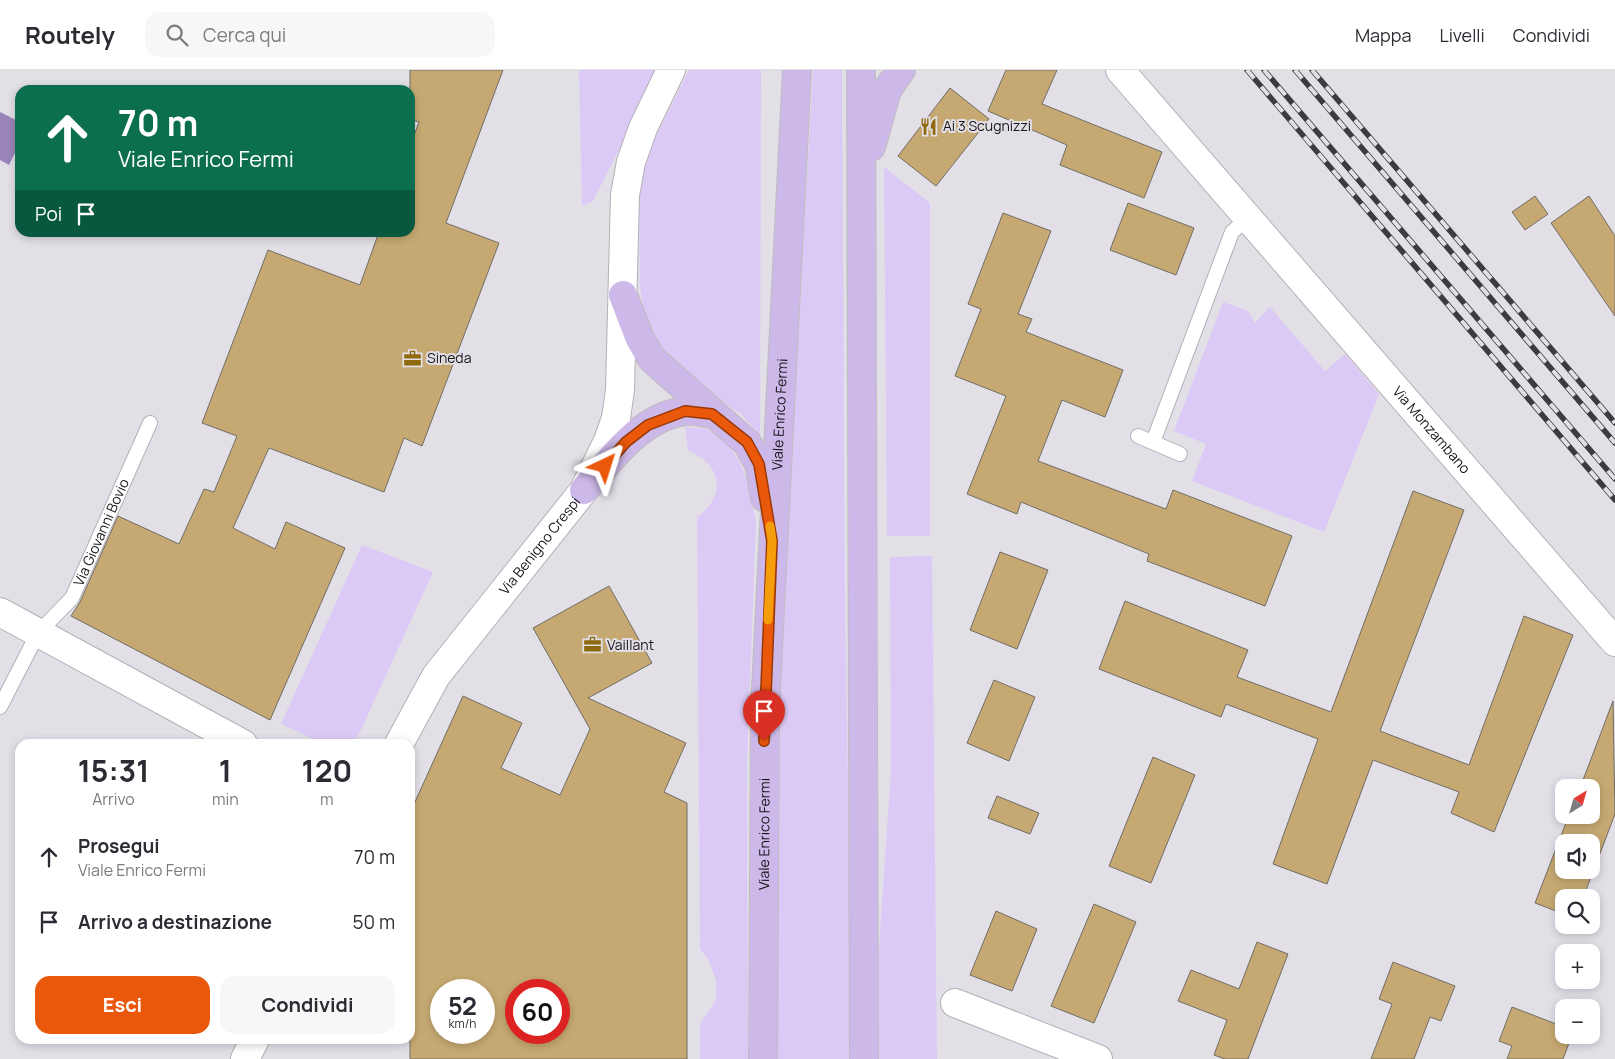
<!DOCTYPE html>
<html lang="it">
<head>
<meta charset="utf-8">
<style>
  :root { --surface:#fff; --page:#f7f7f7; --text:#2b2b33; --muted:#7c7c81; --line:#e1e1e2; --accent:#ea580c }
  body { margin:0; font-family:Manrope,sans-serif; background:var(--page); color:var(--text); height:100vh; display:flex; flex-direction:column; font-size:19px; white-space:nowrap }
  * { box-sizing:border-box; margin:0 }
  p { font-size:16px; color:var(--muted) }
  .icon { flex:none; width:28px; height:28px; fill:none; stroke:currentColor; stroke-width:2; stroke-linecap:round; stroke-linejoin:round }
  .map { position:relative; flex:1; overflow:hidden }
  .sheet { position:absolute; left:15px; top:669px; width:400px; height:305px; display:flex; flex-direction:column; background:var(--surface); border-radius:15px; box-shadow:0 2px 8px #0003 }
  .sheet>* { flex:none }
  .top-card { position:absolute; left:15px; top:15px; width:400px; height:152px; border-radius:15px; box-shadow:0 2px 8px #0003; background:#0b6e4f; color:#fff; overflow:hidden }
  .needle { width:32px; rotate:37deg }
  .controls { position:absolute; left:1555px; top:709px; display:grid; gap:10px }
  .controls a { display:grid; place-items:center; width:45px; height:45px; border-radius:10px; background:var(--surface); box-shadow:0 2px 8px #0003; font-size:25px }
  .speed { position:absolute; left:430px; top:909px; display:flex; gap:10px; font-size:25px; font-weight:700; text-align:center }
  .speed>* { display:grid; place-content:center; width:65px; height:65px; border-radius:50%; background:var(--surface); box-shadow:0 2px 8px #0003; line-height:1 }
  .speed small { font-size:12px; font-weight:400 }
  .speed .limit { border:8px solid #d22; background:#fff; color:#111 }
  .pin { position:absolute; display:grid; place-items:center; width:42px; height:42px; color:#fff; margin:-51px -21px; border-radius:50% 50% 50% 0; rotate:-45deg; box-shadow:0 0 5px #0007 }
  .pin .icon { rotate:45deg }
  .me { position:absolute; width:55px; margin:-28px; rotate:41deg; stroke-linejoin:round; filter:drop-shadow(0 0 4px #0008) }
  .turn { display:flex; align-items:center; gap:18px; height:105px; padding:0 20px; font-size:22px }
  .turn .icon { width:65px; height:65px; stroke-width:2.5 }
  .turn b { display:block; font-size:35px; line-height:42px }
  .then { display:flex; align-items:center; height:48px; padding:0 20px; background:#0003; gap:10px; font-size:19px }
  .eta { display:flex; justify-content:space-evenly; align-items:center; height:85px; text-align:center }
  .eta b { font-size:30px; font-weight:700; line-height:35px }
  .cta { display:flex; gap:10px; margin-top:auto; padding:10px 20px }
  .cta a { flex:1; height:58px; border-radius:15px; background:var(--accent); color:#fff; font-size:20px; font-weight:700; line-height:58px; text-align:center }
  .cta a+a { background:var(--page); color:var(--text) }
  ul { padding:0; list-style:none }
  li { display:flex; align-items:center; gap:15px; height:65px; padding:0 20px }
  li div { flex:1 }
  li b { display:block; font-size:19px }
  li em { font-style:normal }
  header { display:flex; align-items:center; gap:30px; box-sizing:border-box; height:70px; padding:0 25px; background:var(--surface); border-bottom:1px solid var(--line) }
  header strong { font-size:24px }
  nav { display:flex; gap:28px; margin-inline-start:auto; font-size:18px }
  .search { width:350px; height:45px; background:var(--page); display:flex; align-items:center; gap:12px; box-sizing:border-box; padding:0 18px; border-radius:15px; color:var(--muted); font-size:19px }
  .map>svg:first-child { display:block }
  .green { fill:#dbcaf6 }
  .water { fill:#9985b9 }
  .building { fill:#c6a972; stroke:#706c66; fill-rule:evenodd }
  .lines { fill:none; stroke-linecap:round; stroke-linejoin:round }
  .service-casing { stroke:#b3b0b7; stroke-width:16 }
  .minor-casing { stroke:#b3b0b7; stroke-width:30 }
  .primary-casing { stroke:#bebdbe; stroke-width:30 }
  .service { stroke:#fff; stroke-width:14 }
  .minor { stroke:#fff; stroke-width:28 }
  .primary { stroke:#cdb9e9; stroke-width:28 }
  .rail-casing { stroke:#3c3b3f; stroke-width:5.5 }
  .rail { stroke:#e2dfe7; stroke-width:4; stroke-dasharray:11; stroke-linecap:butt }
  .route-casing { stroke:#983908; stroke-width:12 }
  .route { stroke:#ea580c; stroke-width:9 }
  .slow { stroke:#f59e0b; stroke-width:9 }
  .labels { text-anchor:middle; stroke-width:4; stroke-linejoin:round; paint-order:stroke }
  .poi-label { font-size:14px; fill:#161518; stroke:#e2dfe7; text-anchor:start }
  .street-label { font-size:14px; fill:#161518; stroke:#e2dfe7 }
</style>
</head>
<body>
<header>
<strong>Routely</strong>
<div class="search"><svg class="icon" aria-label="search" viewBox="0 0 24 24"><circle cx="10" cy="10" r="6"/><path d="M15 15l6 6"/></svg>Cerca qui</div>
<nav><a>Mappa</a><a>Livelli</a><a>Condividi</a></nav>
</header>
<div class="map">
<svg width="1615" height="989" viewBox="0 0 1615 989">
  <rect width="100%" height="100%" fill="#e2dfe7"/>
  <g class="green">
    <polygon points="579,0 659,0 593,131 582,136"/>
    <polygon points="689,0 761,0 760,366 741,344 711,325 659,278 645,247 640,218 639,125 645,95 655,68"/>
    <polygon points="813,0 842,0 845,521 849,783 849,989 778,989 778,624"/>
    <polygon points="884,97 930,133 930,466 887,466"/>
    <polygon points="1223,232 1248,241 1255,253 1270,237 1325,301 1345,284 1379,324 1324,462 1192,411 1206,374 1174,361"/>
    <path d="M685 357 706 359 726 372 739 391 747 410 756 451 747 692 748 989H700V954L716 930V911L709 890 700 879 697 447C727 427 722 393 688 381Z"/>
    <polygon points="362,475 433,502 359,664 350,674 318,671 281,654"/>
    <polygon points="932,486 937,989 877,989 878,891 891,701 890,487"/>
  </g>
  <polygon class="water" points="0,42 20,52 20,73 9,95 0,90"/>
  <g class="building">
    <polygon points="410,0 503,0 446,153 499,173 422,376 404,368 384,422 269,378 233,458 275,479 286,452 345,478 270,650 71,546 80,532 118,446 179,474 204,419 214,422 237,366 202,353 268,180 360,215 379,162 410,162 410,76 419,52 410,49"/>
    <polygon points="1006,0 1057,0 1042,34 1162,82 1144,128 1060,95 1067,75 988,41"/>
    <polygon points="950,18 989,49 936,116 898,86"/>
    <polygon points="1535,126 1548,144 1525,160 1512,142"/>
    <polygon points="1589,126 1615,166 1615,246 1551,153"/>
    <polygon points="1128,133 1194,158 1176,205 1110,180"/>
    <polygon points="1003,143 1051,161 1018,244 1032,249 1026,262 1123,300 1105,347 1062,330 1038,391 1166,439 1173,420 1292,466 1265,536 1147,491 1149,484 1021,432 1017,444 967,424 1006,326 955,306 981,239 968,234"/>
    <polygon points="1413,421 1464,440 1380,661 1469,695 1524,546 1573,565 1494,762 1451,743 1459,722 1373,690 1327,814 1273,794 1318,669 1226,634 1221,647 1099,599 1125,531 1248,580 1237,607 1331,642"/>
    <polygon points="1000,482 1048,500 1017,579 970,560"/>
    <path d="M609 516 652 593 588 628 686 673 664 722 687 733V989H410V743L463 626 522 653 501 698 560 725 590 659 533 558ZM441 920H484V962H441ZM516 920H559V962H516Z"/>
    <polygon points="994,610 1035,627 1009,691 967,673"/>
    <path d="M1613 631 1615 744 1583 828H1564V844L1535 833 1569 745H1591V718H1580ZM1564 772H1591V800H1564Z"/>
    <polygon points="1153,687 1195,705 1151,813 1109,796"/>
    <polygon points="997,726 1039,743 1030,764 988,748"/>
    <polygon points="1094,834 1136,852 1094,953 1051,936"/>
    <polygon points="996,841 1037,859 1012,921 970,905"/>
    <polygon points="1257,872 1288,884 1248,989 1225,989 1214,985 1227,950 1178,931 1191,900 1239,919"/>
    <polygon points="1393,892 1455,916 1441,951 1430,947 1414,989 1371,989 1392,934 1379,929"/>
    <polygon points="1512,937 1564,957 1564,965 1572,965 1563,989 1507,989 1512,976 1499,971"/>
  </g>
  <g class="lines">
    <defs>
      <g id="service">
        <polyline points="1138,366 1180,384"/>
        <polyline points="1153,372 1232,162 1248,148"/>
        <path id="s1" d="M0 637 38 563 72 528 150 353"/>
      </g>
      <g id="minor">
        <path id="s2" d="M1120 0 1615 572"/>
        <polyline points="0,542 243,674"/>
        <path id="s3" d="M399 674 436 606 584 420 608 371 616 348 620 320 625 125 631 92 643 58 671 0"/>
        <polyline points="955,933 1098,989"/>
        <polyline points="245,989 255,969"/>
      </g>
      <g id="primary">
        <polyline points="861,0 864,989"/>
        <polyline points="871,77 887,20 901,0"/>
        <polyline points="623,225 640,269 652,289 747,373 759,394 765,428"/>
        <path d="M584 420C611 390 641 346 685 341 693 340 703 343 712 344"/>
        <path id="s4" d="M763 989 765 638 797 0"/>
      </g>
    </defs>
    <use href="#service" class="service-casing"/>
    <use href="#minor" class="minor-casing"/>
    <use href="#primary" class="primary-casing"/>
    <use href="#service" class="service"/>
    <use href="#minor" class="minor"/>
    <use href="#primary" class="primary"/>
    <defs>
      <g id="rail">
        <polyline points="1247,0 1615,430"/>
        <polyline points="1264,0 1615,409"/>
        <polyline points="1295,0 1615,373"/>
        <polyline points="1312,0 1615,353"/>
      </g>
    </defs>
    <use href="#rail" class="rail-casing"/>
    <use href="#rail" class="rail"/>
  </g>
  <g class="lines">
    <defs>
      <polyline id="route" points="605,396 626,372 648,355 685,341 712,344 747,372 759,394 772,471 764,671"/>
    </defs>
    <use href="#route" class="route-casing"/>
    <use href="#route" class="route"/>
    <polyline class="slow" points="768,550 772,471 770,456"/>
  </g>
  <defs>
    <symbol id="restaurant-bare" viewBox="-9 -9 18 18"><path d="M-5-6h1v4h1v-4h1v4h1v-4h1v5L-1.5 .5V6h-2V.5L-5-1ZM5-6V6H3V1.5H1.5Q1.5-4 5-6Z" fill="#8e690d" stroke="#e2dfe7" stroke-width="2.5" paint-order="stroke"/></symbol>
    <symbol id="office-bare" viewBox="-9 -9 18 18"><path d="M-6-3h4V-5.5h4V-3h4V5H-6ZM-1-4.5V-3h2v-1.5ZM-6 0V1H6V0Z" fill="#8e690d" stroke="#e2dfe7" stroke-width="2.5" paint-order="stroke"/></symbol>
  </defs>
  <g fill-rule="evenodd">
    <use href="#restaurant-bare" x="916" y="44" width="25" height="25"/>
    <use href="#office-bare" x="400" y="276" width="25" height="25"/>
    <use href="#office-bare" x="580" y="562" width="25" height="25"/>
  </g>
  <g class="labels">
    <g class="poi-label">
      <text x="943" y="61">Ai 3 Scugnizzi</text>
      <text x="427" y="293">Sineda</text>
      <text x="607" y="580">Vaillant</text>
    </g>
    <g class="street-label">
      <text dy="5" stroke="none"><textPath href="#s4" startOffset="645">Viale Enrico Fermi</textPath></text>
      <text dy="5" stroke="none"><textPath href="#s2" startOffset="476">Via Monzambano</textPath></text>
      <text dy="5" stroke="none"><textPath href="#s1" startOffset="204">Via Giovanni Bovio</textPath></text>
      <text dy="5" stroke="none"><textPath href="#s3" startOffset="244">Via Benigno Crespi</textPath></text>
      <text dy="5" stroke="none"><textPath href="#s4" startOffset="225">Viale Enrico Fermi</textPath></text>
    </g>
  </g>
</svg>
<div class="controls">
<a><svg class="needle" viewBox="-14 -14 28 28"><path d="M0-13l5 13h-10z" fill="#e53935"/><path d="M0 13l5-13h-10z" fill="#7c7c81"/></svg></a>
<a><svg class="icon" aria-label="sound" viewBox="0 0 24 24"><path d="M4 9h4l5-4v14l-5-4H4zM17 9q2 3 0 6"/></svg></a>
<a><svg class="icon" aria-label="search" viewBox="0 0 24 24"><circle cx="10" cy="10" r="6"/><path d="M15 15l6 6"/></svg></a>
<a>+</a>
<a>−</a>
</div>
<div class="speed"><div>52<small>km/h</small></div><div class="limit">60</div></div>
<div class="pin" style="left:764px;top:671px;background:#d93025"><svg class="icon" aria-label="arrive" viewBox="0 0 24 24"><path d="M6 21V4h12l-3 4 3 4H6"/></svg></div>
<svg class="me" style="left:605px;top:396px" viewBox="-20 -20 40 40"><path d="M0-17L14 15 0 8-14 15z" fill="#ea580c" stroke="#fff" stroke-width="4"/></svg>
<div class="top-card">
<div class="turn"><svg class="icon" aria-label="ahead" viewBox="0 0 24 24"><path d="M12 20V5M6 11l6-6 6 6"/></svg><div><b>70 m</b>Viale Enrico Fermi</div></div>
<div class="then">Poi<svg class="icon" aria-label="arrive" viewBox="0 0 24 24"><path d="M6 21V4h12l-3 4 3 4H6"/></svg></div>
</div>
<section class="sheet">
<div class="eta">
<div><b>15:31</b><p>Arrivo</p></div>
<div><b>1</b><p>min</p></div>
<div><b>120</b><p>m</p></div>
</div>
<ul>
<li><svg class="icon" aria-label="ahead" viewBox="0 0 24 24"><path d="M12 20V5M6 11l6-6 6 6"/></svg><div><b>Prosegui</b><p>Viale Enrico Fermi</p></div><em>70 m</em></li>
<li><svg class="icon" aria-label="arrive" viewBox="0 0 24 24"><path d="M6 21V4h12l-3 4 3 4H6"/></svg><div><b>Arrivo a destinazione</b></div><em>50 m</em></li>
</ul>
<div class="cta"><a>Esci</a><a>Condividi</a></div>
</section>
</div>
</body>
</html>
